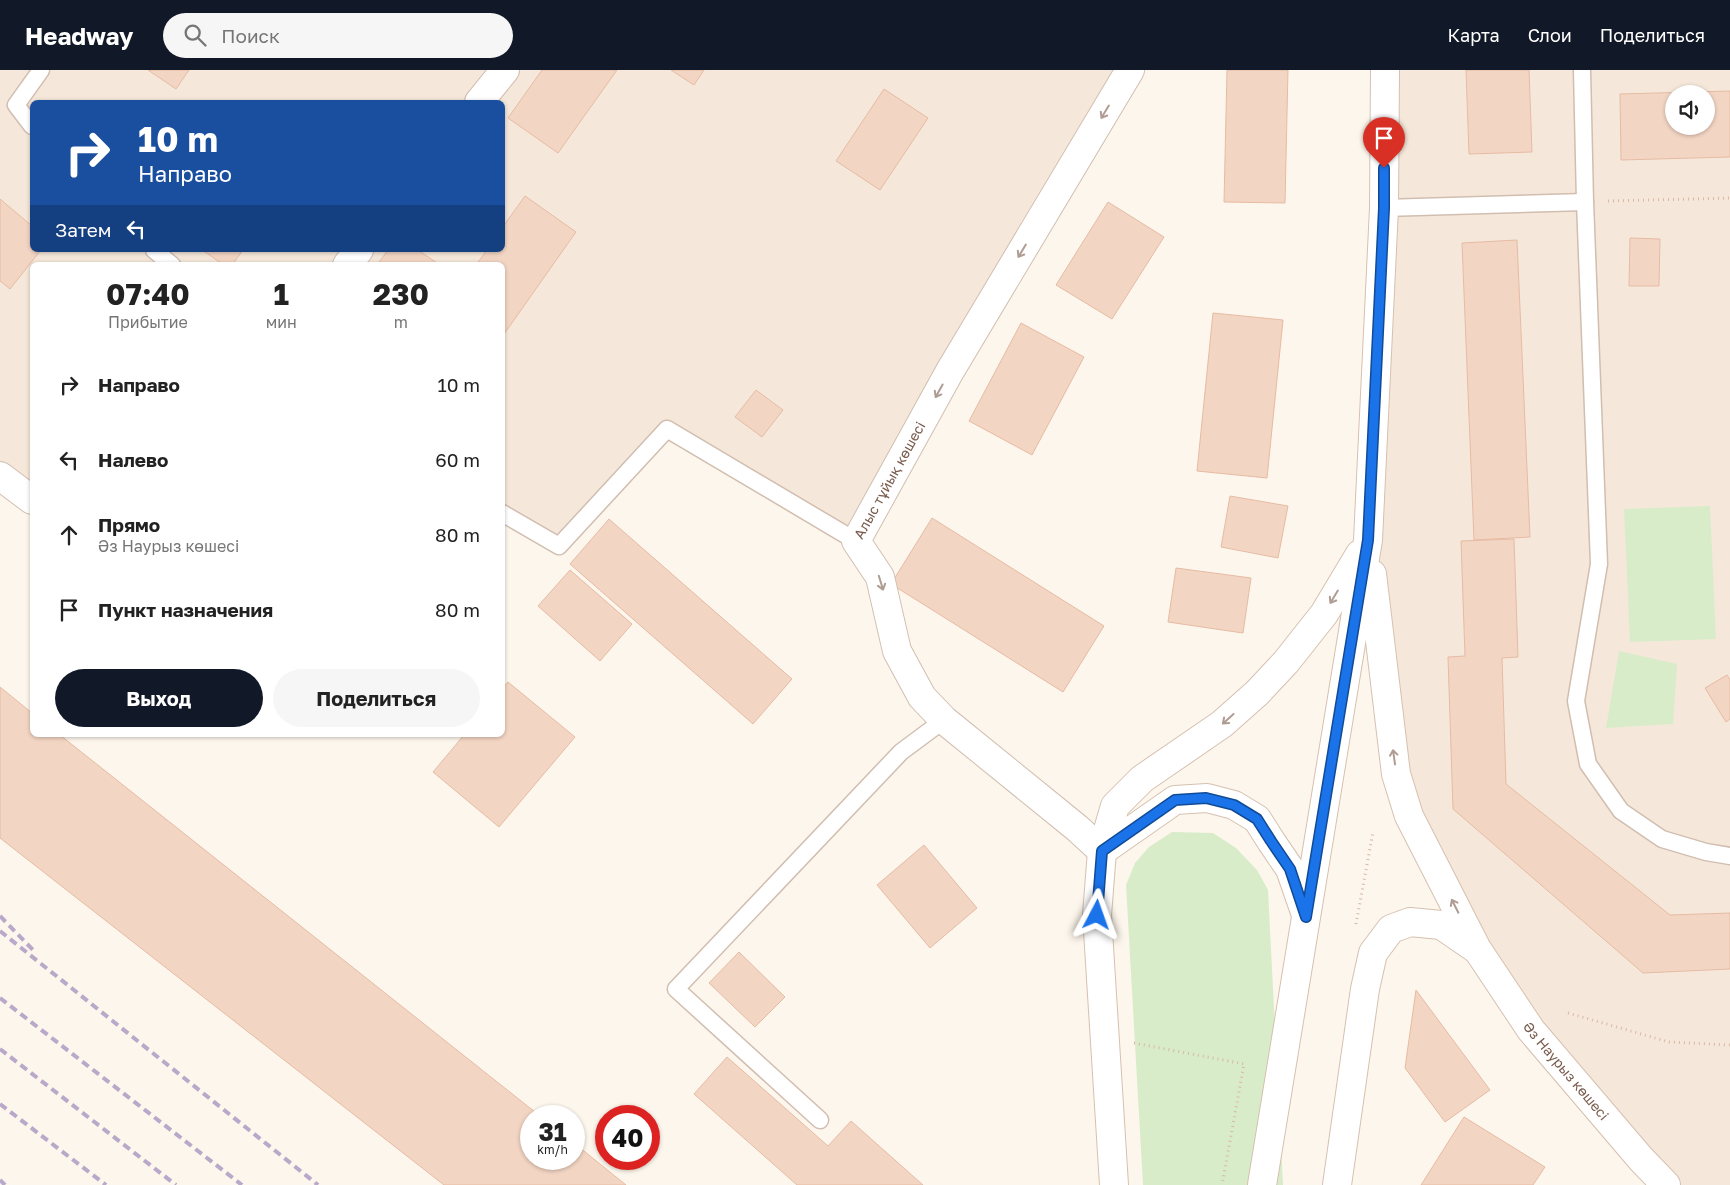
<!DOCTYPE html>
<html lang="ru">
<head>
<meta charset="utf-8">
<style>
  :root { --surface:#fff; --page:#f6f6f6; --text:#222; --muted:#767676; --accent:#111827 }
  body { margin:0; font-family:"Golos Text",sans-serif; background:var(--page); color:var(--text); height:100vh; display:flex; flex-direction:column; font-size:19px; white-space:nowrap }
  * { box-sizing:border-box; margin:0 }
  p { font-size:16px; color:var(--muted) }
  .icon { flex:none; width:28px; height:28px; fill:none; stroke:currentColor; stroke-width:2; stroke-linecap:round; stroke-linejoin:round }
  .map { position:relative; flex:1; overflow:hidden }
  .details { position:absolute; left:30px; top:192px; width:475px; height:475px; display:flex; flex-direction:column; background:var(--surface); border-radius:8px; box-shadow:0 1px 4px #0004 }
  .details>* { flex:none }
  .banner { position:absolute; left:30px; top:30px; width:475px; height:152px; border-radius:8px; box-shadow:0 1px 4px #0004; background:#1a4fa0; color:#fff; overflow:hidden }
  .buttons { position:absolute; left:1665px; top:15px; display:grid; gap:10px }
  .buttons a { display:grid; place-items:center; width:50px; height:50px; border-radius:50%; background:var(--surface); box-shadow:0 1px 4px #0004; font-size:25px }
  .speed { position:absolute; left:520px; top:1035px; display:flex; gap:10px; font-size:25px; font-weight:700; text-align:center }
  .speed>* { display:grid; place-content:center; width:65px; height:65px; border-radius:50%; background:var(--surface); box-shadow:0 1px 4px #0004; line-height:1 }
  .speed small { font-size:12px; font-weight:400 }
  .speed .limit { border:8px solid #d22; background:#fff; color:#111 }
  .pin { position:absolute; display:grid; place-items:center; width:42px; height:42px; color:#fff; margin:-51px -21px; border-radius:50% 50% 50% 0; rotate:-45deg; box-shadow:0 0 5px #0007 }
  .pin .icon { rotate:45deg }
  .me { position:absolute; width:55px; margin:-28px; rotate:4deg; stroke-linejoin:round; filter:drop-shadow(0 0 4px #0008) }
  .turn { display:flex; align-items:center; gap:18px; height:105px; padding:0 25px; font-size:22px }
  .turn .icon { width:65px; height:65px; stroke-width:2.5 }
  .turn b { display:block; font-size:35px; line-height:42px }
  .then { display:flex; align-items:center; height:48px; padding:0 25px; background:#0003; gap:10px; font-size:19px }
  .eta { display:flex; justify-content:space-evenly; align-items:center; height:85px; text-align:center }
  .eta b { font-size:30px; font-weight:700; line-height:35px }
  .cta { display:flex; gap:10px; margin-top:auto; padding:10px 25px }
  .cta a { flex:1; height:58px; border-radius:30px; background:var(--accent); color:#fff; font-size:20px; font-weight:700; line-height:58px; text-align:center }
  .cta a+a { background:var(--page); color:var(--text) }
  ul { padding:0; list-style:none }
  li { display:flex; align-items:center; gap:15px; height:75px; padding:0 25px }
  li div { flex:1 }
  li b { display:block; font-size:19px }
  li em { font-style:normal }
  header { display:flex; align-items:center; gap:30px; box-sizing:border-box; height:70px; padding:0 25px; background:var(--accent); color:#fff }
  header strong { font-size:24px }
  nav { display:flex; gap:28px; margin-inline-start:auto; font-size:18px }
  .search { width:350px; height:45px; background:var(--page); display:flex; align-items:center; gap:12px; box-sizing:border-box; padding:0 18px; border-radius:28px; color:var(--muted); font-size:19px }
  .map>svg:first-child { display:block }
  .residential { fill:#f5e8da; fill-rule:evenodd }
  .green { fill:#d8ecc9 }
  .building { fill:#f3d5c3; stroke:#e6bba3; fill-rule:evenodd }
  .lines { fill:none; stroke-linecap:round; stroke-linejoin:round }
  .lane-casing { stroke:#d1beb0; stroke-width:19 }
  .street-casing { stroke:#d1beb0; stroke-width:30 }
  .secondary-casing { stroke:#d6c0b0; stroke-width:30 }
  .path { stroke:#d9b8a5; stroke-width:3; stroke-dasharray:1 4; stroke-linecap:butt }
  .lane { stroke:#fff; stroke-width:16 }
  .street { stroke:#fff; stroke-width:28 }
  .secondary { stroke:#fff; stroke-width:28 }
  .rail { stroke:#b9a8c9; stroke-width:4; stroke-dasharray:8 5; stroke-linecap:butt }
  .oneway { stroke:#af9d94 }
  .route-casing { stroke:#114b97; stroke-width:12 }
  .route { stroke:#1a73e8; stroke-width:9 }
  .labels { text-anchor:middle; stroke-width:4; stroke-linejoin:round; paint-order:stroke }
  .street-label { font-size:14px; fill:#7a5c4d; stroke:#fffaf3 }
</style>
</head>
<body>
<header>
<strong>Headway</strong>
<div class="search"><svg class="icon" aria-label="search" viewBox="0 0 24 24"><circle cx="10" cy="10" r="6"/><path d="M15 15l6 6"/></svg>Поиск</div>
<nav><a>Карта</a><a>Слои</a><a>Поделиться</a></nav>
</header>
<div class="map">
<svg width="1730" height="1115" viewBox="0 0 1730 1115">
  <rect width="100%" height="100%" fill="#fdf6ec"/>
  <g class="residential">
    <path d="M0 0H1130L856 471 667 359 559 476 503 443 502 195H32V430L0 406ZM32 32H502V180H32Z"/>
    <path d="M1385 0H1730V1115H1666L1531 960 1409 746 1368 470ZM1674 24H1706V56H1674Z"/>
  </g>
  <g class="green">
    <polygon points="1710,436 1716,569 1630,572 1624,439"/>
    <polygon points="1619,581 1677,594 1673,654 1606,658"/>
    <polygon points="1172,762 1213,763 1236,778 1257,800 1268,820 1283,1115 1143,1115 1126,815 1135,793 1149,777"/>
  </g>
  <g class="building">
    <polygon points="148,0 189,0 176,19"/>
    <polygon points="542,0 617,0 558,83 508,48"/>
    <polygon points="671,0 704,0 694,15"/>
    <polygon points="1227,0 1288,0 1285,133 1224,132"/>
    <polygon points="1466,0 1529,0 1532,82 1469,84"/>
    <polygon points="884,19 928,48 880,120 836,91"/>
    <path d="M1730 21V87L1621 90 1620 24ZM1674 24H1706V56H1674Z"/>
    <polygon points="525,126 576,162 502,267 502,195 476,195 487,180 502,180 502,158"/>
    <polygon points="0,129 32,156 32,180 41,180 10,219 0,211"/>
    <polygon points="1108,132 1164,167 1112,249 1056,215"/>
    <polygon points="1630,168 1660,169 1659,216 1629,216"/>
    <polygon points="1517,170 1530,467 1474,470 1462,173"/>
    <polygon points="202,180 243,180 232,195 224,195"/>
    <polygon points="388,180 418,180 440,195 377,195"/>
    <polygon points="1213,243 1283,250 1267,408 1197,401"/>
    <polygon points="1021,253 1084,287 1032,385 969,351"/>
    <polygon points="756,320 783,340 762,367 735,347"/>
    <polygon points="1230,426 1288,436 1278,488 1221,477"/>
    <polygon points="932,448 1104,556 1063,622 891,514"/>
    <polygon points="609,449 792,609 753,654 570,494"/>
    <polygon points="1514,469 1518,587 1502,588 1506,714 1670,845 1730,843 1730,899 1643,903 1453,739 1448,587 1465,586 1461,471"/>
    <polygon points="1176,498 1251,508 1243,563 1168,552"/>
    <polygon points="570,500 632,554 600,591 538,536"/>
    <polygon points="1727,605 1730,610 1730,649 1726,652 1705,618"/>
    <polygon points="508,612 575,667 499,757 433,702 464,665 502,665 502,619"/>
    <polygon points="0,617 32,643 32,665 60,665 540,1046 531,1046 531,1089 574,1089 574,1073 626,1115 444,1115 0,768"/>
    <polygon points="924,775 977,838 930,878 877,815"/>
    <polygon points="739,882 785,927 755,957 709,913"/>
    <polygon points="1416,920 1490,1020 1445,1052 1405,998"/>
    <polygon points="727,987 828,1076 851,1051 923,1115 797,1115 694,1024"/>
    <polygon points="1464,1047 1545,1097 1533,1115 1421,1115"/>
  </g>
  <g class="lines">
    <defs>
      <g id="lane">
        <polyline points="1582,0 1585,132 1599,494 1576,631 1588,694 1621,741 1662,769 1706,782 1730,786"/>
        <polyline points="32,56 16,35 41,0"/>
        <polyline points="1384,138 1585,132"/>
        <polyline points="154,180 172,195"/>
        <polyline points="502,443 559,476 667,359 856,471"/>
        <polyline points="820,1050 676,919 901,682 944,650"/>
      </g>
      <g id="street">
        <polyline points="479,32 505,0"/>
        <polyline points="347,195 359,180"/>
        <polyline points="0,406 32,430"/>
        <path id="s1" d="M1102 781 1077 758 944 650 922 627 897 581 880 507 856 471 950 301 1130 0"/>
      </g>
      <g id="secondary">
        <path id="s2" d="M1372 504 1396 704 1409 746 1477 879 1531 960 1641 1089 1666 1115"/>
        <polyline points="1102,781 1175,730 1207,728 1234,735 1257,749 1271,771 1290,799 1306,845"/>
        <polyline points="1114,1115 1097,845 1102,781 1115,736 1142,709 1222,654 1257,623 1286,592 1324,544 1360,484"/>
        <polyline points="1262,1115 1368,470 1384,138 1385,0"/>
        <polyline points="1337,1115 1365,919 1373,883 1391,859 1410,852 1441,855 1476,879"/>
      </g>
    </defs>
    <use href="#lane" class="lane-casing"/>
    <use href="#street" class="street-casing"/>
    <use href="#secondary" class="secondary-casing"/>
    <g class="path">
      <polyline points="1608,131 1730,128"/>
      <polyline points="1356,854 1373,762"/>
      <polyline points="1568,943 1669,972 1730,975"/>
      <polyline points="1134,973 1244,994 1222,1115"/>
    </g>
    <use href="#lane" class="lane"/>
    <use href="#street" class="street"/>
    <use href="#secondary" class="secondary"/>
    <g class="rail">
      <polyline points="0,846 33,880"/>
      <polyline points="0,861 318,1115"/>
      <polyline points="0,928 242,1115"/>
      <polyline points="0,979 176,1115"/>
      <polyline points="0,1034 106,1115"/>
      <polyline points="0,1110 5,1115"/>
    </g>
  </g>
  <defs><path id="oneway-shaft" d="M-6 0H5M1.5-3L5.5 0L1.5 3" fill="none" stroke-width="1.6" stroke-linecap="round" stroke-linejoin="round" transform="scale(1.25)"/></defs>
  <g class="oneway">
    <use href="#oneway-shaft" transform="translate(1105 42) rotate(121)"/>
    <use href="#oneway-shaft" transform="translate(1022 181) rotate(121)"/>
    <use href="#oneway-shaft" transform="translate(939 321) rotate(119)"/>
    <use href="#oneway-shaft" transform="translate(881 513) rotate(73)"/>
    <use href="#oneway-shaft" transform="translate(1334 527) rotate(121)"/>
    <use href="#oneway-shaft" transform="translate(1228 649) rotate(138)"/>
    <use href="#oneway-shaft" transform="translate(1394 687) rotate(-98)"/>
    <use href="#oneway-shaft" transform="translate(1455 836) rotate(-117)"/>
  </g>
  <g class="lines">
    <defs>
      <polyline id="route" points="1097,845 1102,781 1175,730 1206,728 1234,735 1257,749 1271,771 1290,799 1306,847 1368,470 1384,138 1384,98"/>
    </defs>
    <use href="#route" class="route-casing"/>
    <use href="#route" class="route"/>
  </g>
  <g class="labels">
    <g class="street-label">
      <text dy="5" stroke="none"><textPath href="#s1" startOffset="478">Алыс тұйық көшесі</textPath></text>
      <text dy="5" stroke="none"><textPath href="#s2" startOffset="546">Әз Наурыз көшесі</textPath></text>
    </g>
  </g>
</svg>
<div class="buttons">
<a><svg class="icon" aria-label="sound" viewBox="0 0 24 24"><path d="M4 9h4l5-4v14l-5-4H4zM17 9q2 3 0 6"/></svg></a>
</div>
<div class="speed"><div>31<small>km/h</small></div><div class="limit">40</div></div>
<div class="pin" style="left:1384px;top:98px;background:#d93025"><svg class="icon" aria-label="arrive" viewBox="0 0 24 24"><path d="M6 21V4h12l-3 4 3 4H6"/></svg></div>
<svg class="me" style="left:1097px;top:845px" viewBox="-20 -20 40 40"><path d="M0-17L14 15 0 8-14 15z" fill="#1a73e8" stroke="#fff" stroke-width="4"/></svg>
<div class="banner">
<div class="turn"><svg class="icon" aria-label="right" viewBox="0 0 24 24"><path d="M7 20v-9h11M14 6l5 5-5 5"/></svg><div><b>10 m</b>Направо</div></div>
<div class="then">Затем<svg class="icon" aria-label="left" viewBox="0 0 24 24"><path d="M17 20v-9H6M10 6l-5 5 5 5"/></svg></div>
</div>
<section class="details">
<div class="eta">
<div><b>07:40</b><p>Прибытие</p></div>
<div><b>1</b><p>мин</p></div>
<div><b>230</b><p>m</p></div>
</div>
<ul>
<li><svg class="icon" aria-label="right" viewBox="0 0 24 24"><path d="M7 20v-9h11M14 6l5 5-5 5"/></svg><div><b>Направо</b></div><em>10 m</em></li>
<li><svg class="icon" aria-label="left" viewBox="0 0 24 24"><path d="M17 20v-9H6M10 6l-5 5 5 5"/></svg><div><b>Налево</b></div><em>60 m</em></li>
<li><svg class="icon" aria-label="ahead" viewBox="0 0 24 24"><path d="M12 20V5M6 11l6-6 6 6"/></svg><div><b>Прямо</b><p>Әз Наурыз көшесі</p></div><em>80 m</em></li>
<li><svg class="icon" aria-label="arrive" viewBox="0 0 24 24"><path d="M6 21V4h12l-3 4 3 4H6"/></svg><div><b>Пункт назначения</b></div><em>80 m</em></li>
</ul>
<div class="cta"><a>Выход</a><a>Поделиться</a></div>
</section>
</div>
</body>
</html>
